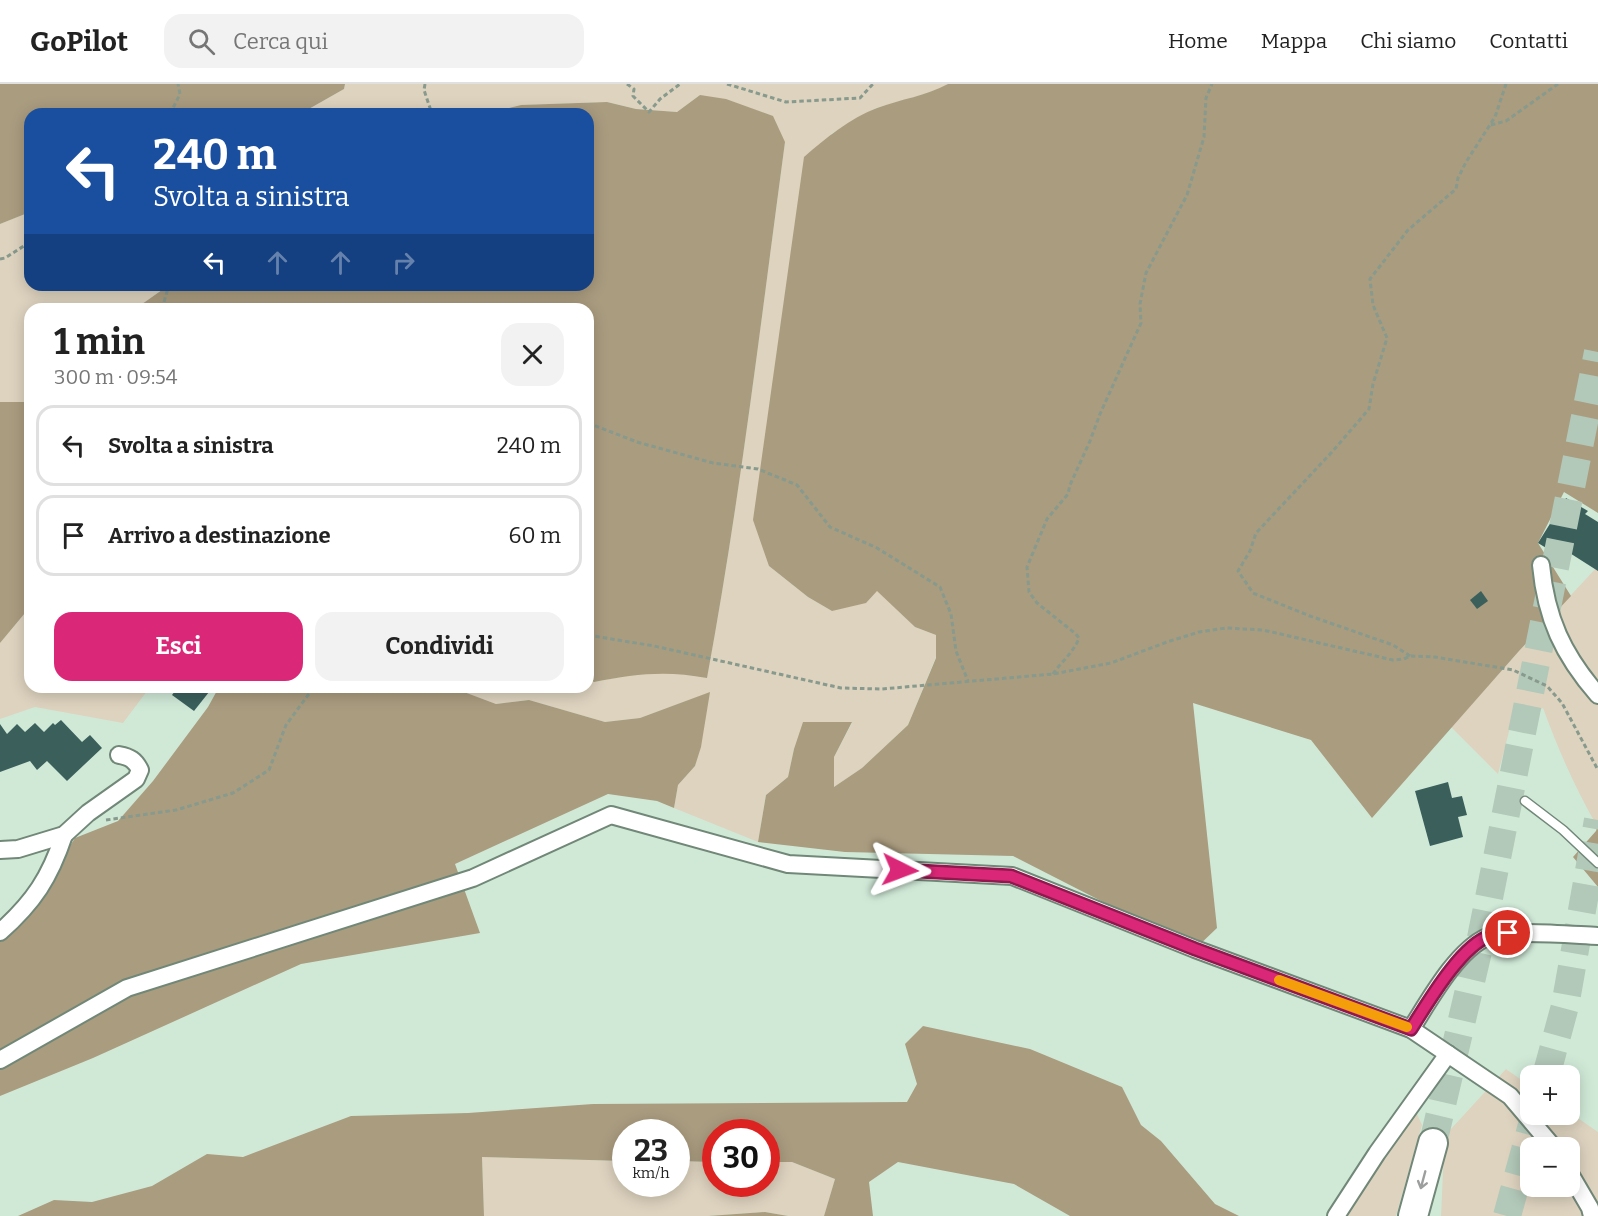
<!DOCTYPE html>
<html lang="it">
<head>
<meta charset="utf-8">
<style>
  :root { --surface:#fff; --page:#f2f2f2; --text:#222; --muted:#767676; --line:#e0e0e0; --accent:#db2777 }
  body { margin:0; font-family:Bitter,serif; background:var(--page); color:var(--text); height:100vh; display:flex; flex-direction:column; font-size:22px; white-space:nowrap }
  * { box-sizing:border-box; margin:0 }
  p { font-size:20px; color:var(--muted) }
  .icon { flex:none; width:33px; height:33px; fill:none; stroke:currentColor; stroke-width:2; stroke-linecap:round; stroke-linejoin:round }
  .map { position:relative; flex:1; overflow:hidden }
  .side { position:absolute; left:24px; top:219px; width:570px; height:390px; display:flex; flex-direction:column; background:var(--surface); border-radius:18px; box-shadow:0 3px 15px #0003 }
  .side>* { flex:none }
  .hud { position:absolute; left:24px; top:24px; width:570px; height:183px; border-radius:18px; box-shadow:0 3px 15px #0003; background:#1a4fa0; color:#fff; overflow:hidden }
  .buttons { position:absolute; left:1520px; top:981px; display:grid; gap:12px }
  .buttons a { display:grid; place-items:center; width:60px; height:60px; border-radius:12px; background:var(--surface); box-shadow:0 3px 15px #0003; font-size:30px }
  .speed { position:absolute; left:612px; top:1035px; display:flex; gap:12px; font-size:30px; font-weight:700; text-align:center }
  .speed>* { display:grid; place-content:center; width:78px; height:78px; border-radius:50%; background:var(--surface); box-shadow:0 3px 15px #0003; line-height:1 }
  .speed small { font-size:15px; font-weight:400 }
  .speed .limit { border:9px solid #d22; background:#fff; color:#111 }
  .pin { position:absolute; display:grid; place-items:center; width:51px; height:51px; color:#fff; margin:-26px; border:3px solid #fff; border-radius:50%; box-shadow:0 2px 6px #0007 }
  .me { position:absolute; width:66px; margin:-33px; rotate:93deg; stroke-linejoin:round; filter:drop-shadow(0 0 4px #0008) }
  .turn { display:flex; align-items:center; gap:21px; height:126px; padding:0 30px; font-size:27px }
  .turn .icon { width:78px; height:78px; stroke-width:2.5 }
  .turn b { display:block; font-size:42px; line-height:51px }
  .lanes { display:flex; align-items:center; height:57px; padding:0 30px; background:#0003; justify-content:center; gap:30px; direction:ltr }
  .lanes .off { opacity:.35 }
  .round { display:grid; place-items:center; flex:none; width:63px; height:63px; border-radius:18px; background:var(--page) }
  .headline { display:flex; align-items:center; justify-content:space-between; height:102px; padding:0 30px }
  h1 { font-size:36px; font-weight:700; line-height:45px }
  .primary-button { display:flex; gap:12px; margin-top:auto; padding:12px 30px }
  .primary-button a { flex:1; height:69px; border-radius:18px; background:var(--accent); color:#fff; font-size:24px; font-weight:700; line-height:69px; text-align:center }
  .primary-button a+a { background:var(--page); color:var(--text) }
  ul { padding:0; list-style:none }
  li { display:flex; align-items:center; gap:18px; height:81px; margin:0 12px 9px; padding:0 18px; border:3px solid var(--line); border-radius:18px }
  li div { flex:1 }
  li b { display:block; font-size:22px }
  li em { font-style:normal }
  header { display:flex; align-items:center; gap:36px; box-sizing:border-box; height:84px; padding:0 30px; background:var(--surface); border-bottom:2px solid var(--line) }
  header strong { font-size:28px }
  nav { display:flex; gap:33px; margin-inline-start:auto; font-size:21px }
  .search { width:420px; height:54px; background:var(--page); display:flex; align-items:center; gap:15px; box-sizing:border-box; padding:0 21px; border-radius:18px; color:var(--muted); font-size:22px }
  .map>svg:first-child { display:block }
  .green { fill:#ded3bf; fill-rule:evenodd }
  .forest { fill:#aa9c7f }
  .building { fill:#3b605c }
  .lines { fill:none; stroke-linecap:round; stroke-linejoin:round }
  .highway-tunnel { stroke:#b2c8b8; stroke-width:28; stroke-dasharray:28 14; stroke-linecap:butt }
  .lane-casing { stroke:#718777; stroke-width:11 }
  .street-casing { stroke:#718777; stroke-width:20 }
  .highway-casing { stroke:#718777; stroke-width:32 }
  .path { stroke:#879a8d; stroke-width:3; stroke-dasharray:4.5 3; stroke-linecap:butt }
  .lane { stroke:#fff; stroke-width:8 }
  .street { stroke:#fff; stroke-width:16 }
  .highway { stroke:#fff; stroke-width:28 }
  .oneway { stroke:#9c9f9d }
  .route-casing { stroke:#8e194d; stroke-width:15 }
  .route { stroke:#db2777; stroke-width:10 }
  .slow { stroke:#f59e0b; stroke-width:10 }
</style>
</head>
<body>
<header>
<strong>GoPilot</strong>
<div class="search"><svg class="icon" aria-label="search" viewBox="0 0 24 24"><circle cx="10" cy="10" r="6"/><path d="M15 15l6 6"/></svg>Cerca qui</div>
<nav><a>Home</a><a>Mappa</a><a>Chi siamo</a><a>Contatti</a></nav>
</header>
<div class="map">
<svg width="1598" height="1132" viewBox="0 0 1598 1132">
  <rect width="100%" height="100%" fill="#d0e9d7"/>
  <g class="green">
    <path d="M345 0H948L936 7 876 24 831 50 769 482 808 513 832 527 877 506 915 543 936 551V573L908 641 862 684 833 704 834 673 852 639 794 665 788 693 766 711 758 758 674 724 678 701 695 682 709 609 640 634 605 638 529 616 496 620 455 605 458 603H588V595L594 598 641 589H682L707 593C740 416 761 236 785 58L700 11 677 28 636 25 607 18 521 21 485 30H290L307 26 344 5Z"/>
    <polygon points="30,128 30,201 169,201 135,225 30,225 30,315 27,318 0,318 0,140"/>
    <path d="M1598 482V740L1597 742C1575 704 1558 665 1543 624L1511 640 1498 690 1451 643 1519 567Z"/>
    <polygon points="30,523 30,603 150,603 123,639 35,623 0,635 0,559"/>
    <path d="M1506 985 1530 1002V1030H1569V1028L1598 1048V1132H1441L1444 1065 1450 1046ZM1530 1064H1569V1102H1530Z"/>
    <polygon points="1417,1030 1422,1041 1396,1132 1337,1132"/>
    <polygon points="482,1073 625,1077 626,1100 676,1100 677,1077 715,1078 716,1100 766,1100 767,1078 792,1078 835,1095 824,1132 788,1132 765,1128 708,1132 484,1132"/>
  </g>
  <g class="forest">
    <polygon points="0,0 345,0 344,5 307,26 290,30 30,30 30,128 0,140"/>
    <path d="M948 0H1598V429L1564 408 1538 459 1571 512 1519 567 1372 734 1311 656 1193 619 1217 844 1195 865 1013 772 845 768 758 758 766 711 788 693 794 665 803 638H852L834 673V703L862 684 908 641 936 574V551L915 543 877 507 866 519 832 527 808 513 769 482 753 436 804 73C826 54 850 34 877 24 901 15 926 12 948 0Z"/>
    <path d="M700 11 726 15 773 32 785 58C761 236 740 416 707 594 666 586 634 590 594 598L588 595V225H135L169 201H588V30H485L521 21 607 18 636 25 677 28Z"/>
    <polygon points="30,315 30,401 28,430 30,432 30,523 0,559 0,318 27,318"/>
    <polygon points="219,603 458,603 456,605 496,620 529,616 605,638 640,634 710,608 701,663 695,682 678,701 674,724 657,717 608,710 455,780 480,849 301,880 93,974 0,1012 0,852 25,831 75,754 118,737 153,697 208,623"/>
    <polygon points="1598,740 1598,803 1573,773 1596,747"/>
    <polygon points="923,942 1030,965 1122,1003 1141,1041 1161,1057 1215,1120 1239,1132 1070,1132 1014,1100 898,1078 869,1098 873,1132 824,1132 835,1095 792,1078 767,1078 766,1048 716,1048 715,1078 677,1077 676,1048 626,1048 625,1077 482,1073 484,1132 18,1132 54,1116 92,1118 152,1102 207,1070 243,1073 351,1032 468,1029 593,1020 907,1018 917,1000 905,960"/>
    <polygon points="765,1128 788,1132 708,1132"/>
  </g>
  <g class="building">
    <polygon points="1566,414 1588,427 1585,430 1598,438 1598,487 1565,466 1561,473 1538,459"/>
    <polygon points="1481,507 1488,517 1477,525 1470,516"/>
    <polygon points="178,603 213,603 194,627 172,611"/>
    <polygon points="61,636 82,658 90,651 102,664 67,697 47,677 37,686 30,677 0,688 0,640 7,650 17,640 25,648 35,639 44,648 53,639 55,641"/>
    <polygon points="1448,698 1452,714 1462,712 1467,731 1458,733 1463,753 1430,762 1415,707"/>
  </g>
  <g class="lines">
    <g class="highway-tunnel">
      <polyline points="1546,992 1565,922 1598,736"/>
      <polyline points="1433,1059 1480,859 1598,268"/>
      <polyline points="1507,1132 1535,1030"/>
    </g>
    <defs>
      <polyline id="lane" points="1525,717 1563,746 1598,779"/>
      <g id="street">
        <path d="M1541 481C1546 534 1563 571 1598 611"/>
        <path d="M0 766 18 765 64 751 88 729 136 695 140 686C135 676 130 673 119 671"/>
        <path d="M0 848C34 818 50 793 64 751"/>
        <path d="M1411 945C1429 917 1456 867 1487 853 1507 845 1573 851 1598 852"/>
        <polyline points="0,976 127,904 473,794 611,731 788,780 1012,792 1195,865 1411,945 1510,1012 1554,1064"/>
        <polyline points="1569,1088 1590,1124 1592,1132"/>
        <polyline points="1336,1132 1377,1069 1448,970"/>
      </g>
      <polyline id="highway" points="1413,1132 1433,1059"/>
    </defs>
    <use href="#lane" class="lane-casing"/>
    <use href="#street" class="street-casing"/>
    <use href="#highway" class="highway-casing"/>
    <g class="path">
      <polyline points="425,0 424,6 432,30"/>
      <polyline points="627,0 634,5 633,12 649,28 660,15 680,0"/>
      <polyline points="727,0 786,18 860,14 873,0"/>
      <polyline points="170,30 180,10 178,0"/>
      <polyline points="1491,41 1506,37 1558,0"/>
      <polyline points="0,175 5,174 30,158"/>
      <polyline points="162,225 168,204 167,201"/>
      <polyline points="588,339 637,358 713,379 758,385 797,401 830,443 877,464 940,503 951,530 956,567 968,597"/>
      <polyline points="588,551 654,562 841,604 882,605 1053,590 1111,579 1167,558 1199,548 1226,544 1263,546 1393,576 1404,575 1410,572 1435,573 1513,586 1547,602 1562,619 1598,686"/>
      <polyline points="1410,572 1393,561 1310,532 1253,509 1238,487 1250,467 1256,449 1332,368 1369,325 1373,300 1387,254 1373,221 1370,195 1408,146 1456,105 1458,94 1466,78 1495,33 1506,0"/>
      <path d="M1053 590C1061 578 1074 568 1079 554L1076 550 1037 519 1029 508 1027 483 1047 435 1068 410 1070 401 1090 357 1100 330 1141 239 1140 220 1146 189 1187 111 1204 53 1206 14 1212 0"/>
      <polyline points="106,736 176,726 233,709 269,686 286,641 314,603"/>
    </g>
    <use href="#lane" class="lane"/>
    <use href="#street" class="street"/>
    <use href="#highway" class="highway"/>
  </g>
  <defs><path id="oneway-shaft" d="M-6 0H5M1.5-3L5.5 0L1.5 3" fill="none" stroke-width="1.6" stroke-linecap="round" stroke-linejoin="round" transform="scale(1.5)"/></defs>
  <use class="oneway" href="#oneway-shaft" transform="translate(1423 1096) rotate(105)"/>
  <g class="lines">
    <defs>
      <path id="route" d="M900 786 1011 792 1195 865 1411 945C1427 920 1461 861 1490 852 1495 850 1502 850 1508 849"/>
    </defs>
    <use href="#route" class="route-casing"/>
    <use href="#route" class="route"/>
    <polyline class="slow" points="1279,896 1407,943"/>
  </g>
</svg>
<div class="buttons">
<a>+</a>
<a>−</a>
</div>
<div class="speed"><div>23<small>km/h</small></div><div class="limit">30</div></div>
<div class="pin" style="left:1508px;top:849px;background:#d93025"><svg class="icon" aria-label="arrive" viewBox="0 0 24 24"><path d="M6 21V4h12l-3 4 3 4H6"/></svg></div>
<svg class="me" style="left:900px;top:786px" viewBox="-20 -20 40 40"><path d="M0-17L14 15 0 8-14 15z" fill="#db2777" stroke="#fff" stroke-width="4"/></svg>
<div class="hud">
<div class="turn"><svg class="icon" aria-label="left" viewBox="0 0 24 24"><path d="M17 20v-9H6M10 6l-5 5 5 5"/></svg><div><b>240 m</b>Svolta a sinistra</div></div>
<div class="lanes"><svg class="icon" aria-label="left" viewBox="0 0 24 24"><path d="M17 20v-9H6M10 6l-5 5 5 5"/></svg><svg class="icon off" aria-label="ahead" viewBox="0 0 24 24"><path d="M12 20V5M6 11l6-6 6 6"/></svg><svg class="icon off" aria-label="ahead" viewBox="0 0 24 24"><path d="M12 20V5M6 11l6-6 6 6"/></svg><svg class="icon off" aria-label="right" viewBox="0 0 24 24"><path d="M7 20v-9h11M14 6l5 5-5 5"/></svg></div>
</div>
<section class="side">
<div class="headline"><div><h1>1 min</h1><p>300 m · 09:54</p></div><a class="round"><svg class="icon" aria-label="close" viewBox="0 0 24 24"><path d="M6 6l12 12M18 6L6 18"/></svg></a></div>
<ul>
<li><svg class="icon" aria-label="left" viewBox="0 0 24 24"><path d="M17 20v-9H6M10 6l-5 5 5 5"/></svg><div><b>Svolta a sinistra</b></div><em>240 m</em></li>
<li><svg class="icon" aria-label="arrive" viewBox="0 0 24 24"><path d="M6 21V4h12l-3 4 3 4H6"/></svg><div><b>Arrivo a destinazione</b></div><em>60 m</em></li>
</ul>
<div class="primary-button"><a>Esci</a><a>Condividi</a></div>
</section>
</div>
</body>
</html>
